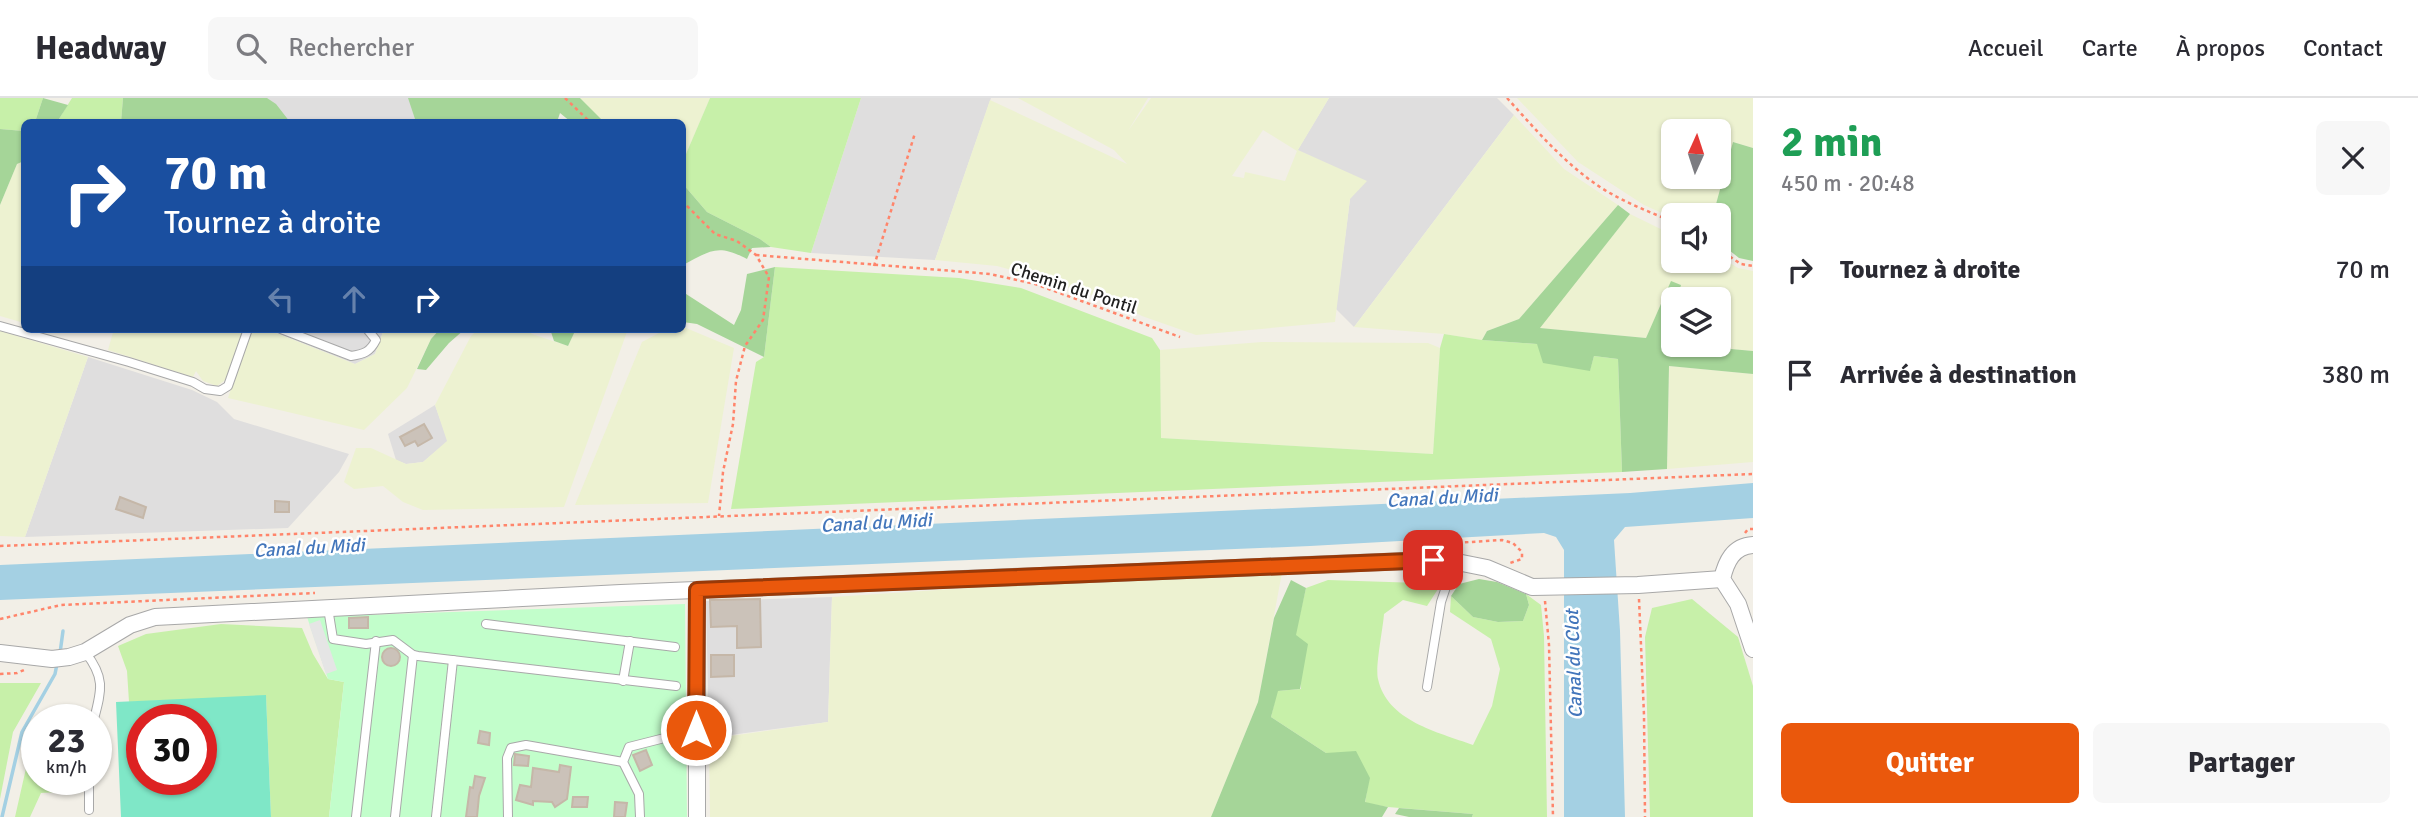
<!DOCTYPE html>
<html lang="fr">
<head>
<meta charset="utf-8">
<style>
  :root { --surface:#fff; --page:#f7f7f7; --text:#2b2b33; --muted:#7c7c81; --line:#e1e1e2; --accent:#ea580c }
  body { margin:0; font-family:Signika,sans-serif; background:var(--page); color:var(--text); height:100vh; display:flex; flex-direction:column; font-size:26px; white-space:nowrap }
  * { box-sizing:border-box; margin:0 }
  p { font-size:23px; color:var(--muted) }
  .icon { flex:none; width:38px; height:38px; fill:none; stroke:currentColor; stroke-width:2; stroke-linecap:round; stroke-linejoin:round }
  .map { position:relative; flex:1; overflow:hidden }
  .sheet { display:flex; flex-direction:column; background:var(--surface); width:665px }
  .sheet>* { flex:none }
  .top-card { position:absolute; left:21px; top:21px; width:665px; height:214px; border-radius:10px; box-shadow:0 2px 5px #0004; background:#1a4fa0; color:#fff; overflow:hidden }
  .needle { width:46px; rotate:3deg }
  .controls { position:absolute; left:1661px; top:21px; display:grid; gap:14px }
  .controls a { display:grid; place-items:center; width:70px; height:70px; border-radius:10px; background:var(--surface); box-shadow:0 2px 5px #0004; font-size:35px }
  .speed { position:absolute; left:21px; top:606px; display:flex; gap:14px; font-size:35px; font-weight:700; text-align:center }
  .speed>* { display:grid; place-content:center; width:91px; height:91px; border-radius:50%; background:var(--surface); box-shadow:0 2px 5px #0004; line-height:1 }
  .speed small { font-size:18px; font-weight:400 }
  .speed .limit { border:10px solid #d22; background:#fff; color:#111 }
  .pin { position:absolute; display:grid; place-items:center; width:60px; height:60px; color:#fff; margin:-30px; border-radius:14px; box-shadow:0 4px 10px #0006 }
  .me { position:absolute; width:77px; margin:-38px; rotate:0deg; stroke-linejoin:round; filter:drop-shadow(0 0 5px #0008) }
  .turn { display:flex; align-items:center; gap:24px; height:147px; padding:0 28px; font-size:32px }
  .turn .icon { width:91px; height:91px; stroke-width:2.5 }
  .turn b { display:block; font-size:49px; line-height:60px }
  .lanes { display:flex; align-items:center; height:66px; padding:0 28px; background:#0003; justify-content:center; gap:35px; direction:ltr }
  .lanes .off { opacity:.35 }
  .round { display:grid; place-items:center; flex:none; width:74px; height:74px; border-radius:10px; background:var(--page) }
  .headline { display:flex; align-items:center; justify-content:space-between; height:119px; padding:0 28px }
  h1 { font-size:42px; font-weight:700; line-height:52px; color:#1e9e55 }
  .primary-button { display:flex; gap:14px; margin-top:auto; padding:14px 28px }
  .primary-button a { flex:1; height:80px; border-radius:10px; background:var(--accent); color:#fff; font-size:28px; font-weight:700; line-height:80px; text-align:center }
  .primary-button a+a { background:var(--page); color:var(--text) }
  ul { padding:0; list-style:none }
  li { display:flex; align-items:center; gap:21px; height:105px; padding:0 28px }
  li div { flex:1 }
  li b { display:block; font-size:26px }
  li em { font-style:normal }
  header { display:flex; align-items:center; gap:42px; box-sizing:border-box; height:98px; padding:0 35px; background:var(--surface); border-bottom:2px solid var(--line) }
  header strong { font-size:33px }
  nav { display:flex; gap:38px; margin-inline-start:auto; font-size:24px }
  .search { width:490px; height:63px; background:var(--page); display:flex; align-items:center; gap:18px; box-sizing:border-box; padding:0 24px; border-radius:10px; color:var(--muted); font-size:26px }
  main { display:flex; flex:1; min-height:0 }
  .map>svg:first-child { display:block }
  .residential { fill:#dfdede }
  .farmland { fill:#edf2d1; fill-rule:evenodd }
  .grass { fill:#c7f0a9 }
  .forest { fill:#a5d598 }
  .park { fill:#c2fecb }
  .pitch { fill:#7fe7c7; fill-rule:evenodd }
  .parking { fill:#e5e5e5 }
  .water { fill:#a4d0e3 }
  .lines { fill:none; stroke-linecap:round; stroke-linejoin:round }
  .stream { stroke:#a4d0e3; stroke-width:3.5 }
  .building { fill:#cbc2b9; stroke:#c5b7a8; stroke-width:2 }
  .service-casing { stroke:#a8a8a8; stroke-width:10 }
  .minor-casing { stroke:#a8a8a8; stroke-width:18 }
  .path { stroke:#ff856b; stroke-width:2.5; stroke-dasharray:3.5 3.5; stroke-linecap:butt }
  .service { stroke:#fff; stroke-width:8 }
  .minor { stroke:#fff; stroke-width:16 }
  .route-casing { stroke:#983908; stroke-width:18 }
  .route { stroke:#ea580c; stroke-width:12 }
  .labels { text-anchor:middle; stroke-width:5; stroke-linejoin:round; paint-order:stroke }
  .street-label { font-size:18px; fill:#212121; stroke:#fff }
  .water-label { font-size:19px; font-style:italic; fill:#4376bb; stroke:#fff }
</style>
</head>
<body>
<header>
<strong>Headway</strong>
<div class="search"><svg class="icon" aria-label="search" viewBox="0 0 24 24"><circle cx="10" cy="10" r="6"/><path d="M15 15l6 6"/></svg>Rechercher</div>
<nav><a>Accueil</a><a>Carte</a><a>À propos</a><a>Contact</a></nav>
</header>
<main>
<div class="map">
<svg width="1753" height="719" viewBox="0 0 1753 719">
  <rect width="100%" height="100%" fill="#f2efe7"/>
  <g class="residential">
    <polygon points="265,0 429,0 432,24 261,24"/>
    <polygon points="861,0 991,0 935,162 811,155"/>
    <polygon points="1329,0 1497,0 1514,17 1354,229 1336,211 1350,101 1297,53"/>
    <polygon points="266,231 384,231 375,256 355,266"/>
    <polygon points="88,259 192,292 217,304 234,321 349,356 339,374 288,430 25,439"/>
    <polygon points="435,307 448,343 423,364 406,366 396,362 388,336"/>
    <polygon points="832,499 828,624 709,640 706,503"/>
  </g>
  <g class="farmland">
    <polygon points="580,0 710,0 683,63 682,24 603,24"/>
    <path d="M1018 0H1148L1128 33 1151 0H1329L1298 52 1367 83 1350 101 1335 224 1196 237 1142 218 1111 203 1026 176 997 168 935 162 990 2 1127 66 1114 52ZM1263 32 1297 53 1285 83 1245 74 1244 80 1232 78Z"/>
    <path d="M1517 0H1753V50L1733 44 1713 117H1673V120L1644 107 1578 64ZM1673 33H1718V79H1673Z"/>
    <polygon points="1514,17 1564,71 1618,107 1519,221 1487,233 1482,242 1444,236 1354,229"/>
    <polygon points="24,63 24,225 0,218 0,107 17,66"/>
    <polygon points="1630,116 1673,137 1673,163 1718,163 1719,158 1738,170 1753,173 1753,253 1720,250 1718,201 1677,201 1681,187 1671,184 1646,240 1539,230"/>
    <polygon points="686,230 734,250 708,405 575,407 642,244 659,235"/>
    <polygon points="114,231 243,231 228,280 217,288 203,283 196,273 193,279 108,252"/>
    <polygon points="254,231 266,231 355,266 375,256 384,231 440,231 431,241 407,290 364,332 228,300 249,237"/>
    <polygon points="478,231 527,231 532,236 568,248 576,231 628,231 564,409 423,412 403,404 383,388 354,391 344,384 356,350 371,350 406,366 423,364 447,343 435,307 471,238"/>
    <polygon points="0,233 88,259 25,439 0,438"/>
    <polygon points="1262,244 1428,245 1440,250 1433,356 1161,340 1160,252"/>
    <polygon points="1669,268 1753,276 1753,364 1667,371"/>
    <polygon points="1283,469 1258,604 1211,719 710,719 709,641 828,624 832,499"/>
  </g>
  <g class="grass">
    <polygon points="0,0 43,0 35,24 24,24 24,33 0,31"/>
    <polygon points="72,0 123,0 121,24 57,24"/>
    <polygon points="710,0 861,0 811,155 771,149 760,141 707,114 683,86 683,63"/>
    <polygon points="775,169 959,180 1021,190 1152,240 1160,252 1161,340 1433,356 1440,250 1444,236 1482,242 1537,246 1590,272 1594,258 1618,261 1622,374 731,411 756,264 764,259"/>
    <path d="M1451 471 1427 508 1403 502 1384 516C1383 531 1375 569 1378 581 1387 623 1438 634 1473 647L1492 608 1500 571 1491 541 1450 514 1451 498 1473 519 1498 524 1523 523 1529 507 1526 496 1541 507 1544 538 1547 719H1472L1473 716 1388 709 1365 705 1369 680 1326 655 1271 619 1277 593 1301 591 1295 537 1306 490 1328 482 1419 485 1422 473Z"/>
    <polygon points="1692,501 1738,539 1753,588 1753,719 1650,719 1645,539 1652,510"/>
    <polygon points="221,526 302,530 313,556 328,581 344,584 329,719 271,719 266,598 129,604 127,573 118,548 146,536"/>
    <polygon points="0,585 41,585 13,634 0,701"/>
    <polygon points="37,634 37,681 61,681 75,693 41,695 30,719 15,719 34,635"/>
  </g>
  <g class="forest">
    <polygon points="43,0 68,7 57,24 35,24"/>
    <polygon points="123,0 267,0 276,6 290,24 315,23 316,24 121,24"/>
    <polygon points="408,0 580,0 604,24 571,24 560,15 557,24 416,24"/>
    <polygon points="0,31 24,33 24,63 17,66 0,107"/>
    <polygon points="1733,44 1753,50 1753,163 1739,160 1719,144 1718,117 1713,117"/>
    <path d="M683 86 707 114 760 141 771 149 752 150 747 161C717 145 710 153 683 167Z"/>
    <polygon points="1618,107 1630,116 1540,230 1646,240 1671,183 1681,187 1677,201 1673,201 1673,217 1666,245 1718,247 1719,243 1720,250 1753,253 1753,276 1669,268 1667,371 1622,374 1618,261 1594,258 1590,273 1543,265 1537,246 1482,242 1487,233 1519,221"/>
    <polygon points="775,169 764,259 697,226 683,224 683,194 734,227 741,212 747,176"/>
    <polygon points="440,231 465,231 449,245 426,272 417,271 431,241"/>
    <polygon points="550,231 576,231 568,248 554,243"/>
    <polygon points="1479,481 1497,484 1526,496 1529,507 1523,523 1498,524 1473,519 1451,498 1459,486"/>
    <polygon points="1291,482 1306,490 1296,537 1308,546 1300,591 1278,593 1271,619 1326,655 1356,653 1370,680 1365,704 1388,709 1382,719 1211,719 1258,604 1274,520"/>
    <polygon points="1399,710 1473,716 1472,719 1409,719 1395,716"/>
  </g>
  <polygon class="park" points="685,506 687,719 329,719 344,584 328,581 307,519"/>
  <path class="pitch" d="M266 597 271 719H121L116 604ZM142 621H201V681H142Z"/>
  <polygon class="parking" points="320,522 337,572 326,576 309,526"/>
  <polygon class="water" points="1753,385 1753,420 1625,429 1614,442 1620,533 1625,719 1564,719 1564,452 1556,439 1544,435 1310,448 0,502 0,467 1630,395"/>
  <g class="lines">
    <g class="stream">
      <polyline points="60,555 63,533"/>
      <polyline points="2,719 22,634 55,576 57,566"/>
    </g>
  </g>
  <g class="building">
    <polygon points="424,326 432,340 418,348 415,343 405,348 400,339"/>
    <polygon points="120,399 146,409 143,420 116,411"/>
    <polygon points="275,403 289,404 289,414 275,414"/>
    <polygon points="760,501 761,549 737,550 737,528 711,529 710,502"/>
    <polygon points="368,519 368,530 349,530 349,520"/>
    <circle cx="391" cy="559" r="9"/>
    <polygon points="711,557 734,557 734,578 711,579"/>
    <polygon points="480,633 490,635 489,647 478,645"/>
    <polygon points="646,652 652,667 640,673 633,657"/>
    <polygon points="515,656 529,658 528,668 514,667"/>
    <polygon points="560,667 571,669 567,701 555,709 552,704 533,703 533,707 516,702 520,687 531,689 533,670 559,674"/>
    <polygon points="475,678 485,680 479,698 477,719 466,719 470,689 473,690"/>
    <polygon points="573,699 588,699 587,709 572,709"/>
    <polygon points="615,704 627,705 625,719 614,719"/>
  </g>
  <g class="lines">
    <defs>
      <g id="service">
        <polyline points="0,228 129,264 193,284 205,291 220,293 228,288 248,231"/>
        <path d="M281 231 351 258C364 256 370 254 376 242L367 231"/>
        <polyline points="328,510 333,541 366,546 393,542 413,557 418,558 676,588"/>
        <polyline points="486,526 675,549"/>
        <path d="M85 554C105 579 102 591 94 621"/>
        <polyline points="623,583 630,543"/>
        <polyline points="1427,589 1441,504 1448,483 1465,465"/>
        <polyline points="89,712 89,681"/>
        <polyline points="356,719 376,543"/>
        <polyline points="395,719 413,557"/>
        <polyline points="436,719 453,562"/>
        <polyline points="508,719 507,660 511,650 526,647 623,664"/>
        <polyline points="640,719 639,696 623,664 629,649 696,632"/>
      </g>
      <g id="minor">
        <path d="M1753 447C1733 448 1726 464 1722 481L1738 506 1753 551"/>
        <polyline points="0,555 52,561 69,559 85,554 130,527 155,519 621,495 1432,462 1457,464 1487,470 1532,489 1638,487 1722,481"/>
        <polyline points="697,719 697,492"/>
      </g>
    </defs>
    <use href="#service" class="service-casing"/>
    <use href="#minor" class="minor-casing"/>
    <g class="path">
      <polyline points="565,0 590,24"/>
      <path d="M1507 0C1536 32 1564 65 1600 89 1623 104 1648 113 1673 124"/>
      <polyline points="682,103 715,136 737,143 756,157 769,179 763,222 745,248 736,283 733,326 723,374 719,418"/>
      <polyline points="1718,151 1741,166 1753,168"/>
      <polyline points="756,157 990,176 1035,186 1180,239"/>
      <polyline points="874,168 915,35"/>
      <polyline points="1745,435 1748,431 1753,431"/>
      <polyline points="1423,447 1502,442 1513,445 1522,454 1522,461 1510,465"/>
      <polyline points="0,448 1753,376"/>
      <polyline points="1639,501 1644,617 1645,719"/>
      <polyline points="1545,503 1549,547 1553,719"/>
      <polyline points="0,521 61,507 315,495"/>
      <polyline points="0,576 17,575 24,572"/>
    </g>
    <use href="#service" class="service"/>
    <use href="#minor" class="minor"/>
  </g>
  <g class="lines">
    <defs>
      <polyline id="route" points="696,632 697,492 1433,462"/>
    </defs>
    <use href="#route" class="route-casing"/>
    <use href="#route" class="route"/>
  </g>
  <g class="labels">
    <g class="street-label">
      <text transform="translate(1074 190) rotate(18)" y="6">Chemin du Pontil</text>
    </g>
    <g class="water-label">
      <text transform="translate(1442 399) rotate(-3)" y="7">Canal du Midi</text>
      <text transform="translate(876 424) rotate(-3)" y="7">Canal du Midi</text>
      <text transform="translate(309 449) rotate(-3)" y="7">Canal du Midi</text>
      <text transform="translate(1573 566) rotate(-92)" y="7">Canal du Clot</text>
    </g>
  </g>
</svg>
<div class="controls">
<a><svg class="needle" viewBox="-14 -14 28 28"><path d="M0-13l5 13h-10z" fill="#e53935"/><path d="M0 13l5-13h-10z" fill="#7c7c81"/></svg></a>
<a><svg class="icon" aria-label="sound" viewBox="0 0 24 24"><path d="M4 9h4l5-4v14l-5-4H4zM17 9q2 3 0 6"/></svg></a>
<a><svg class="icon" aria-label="layers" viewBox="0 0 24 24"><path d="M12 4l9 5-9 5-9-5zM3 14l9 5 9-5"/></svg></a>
</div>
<div class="speed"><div>23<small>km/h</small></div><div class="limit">30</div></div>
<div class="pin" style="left:1433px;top:462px;background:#d93025"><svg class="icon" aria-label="arrive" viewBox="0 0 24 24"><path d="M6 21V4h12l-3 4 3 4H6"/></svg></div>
<svg class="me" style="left:696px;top:632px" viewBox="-20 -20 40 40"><circle r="17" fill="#ea580c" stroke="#fff" stroke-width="3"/><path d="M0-11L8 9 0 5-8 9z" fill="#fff"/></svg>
<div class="top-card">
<div class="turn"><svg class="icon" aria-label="right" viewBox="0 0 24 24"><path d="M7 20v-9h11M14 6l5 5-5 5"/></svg><div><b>70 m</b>Tournez à droite</div></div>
<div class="lanes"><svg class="icon off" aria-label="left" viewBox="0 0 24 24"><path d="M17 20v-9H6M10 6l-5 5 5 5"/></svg><svg class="icon off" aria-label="ahead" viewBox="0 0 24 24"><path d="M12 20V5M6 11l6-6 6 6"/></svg><svg class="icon" aria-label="right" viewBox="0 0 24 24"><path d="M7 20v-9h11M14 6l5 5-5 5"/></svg></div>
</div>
</div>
<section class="sheet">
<div class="headline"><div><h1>2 min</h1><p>450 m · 20:48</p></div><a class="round"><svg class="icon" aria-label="close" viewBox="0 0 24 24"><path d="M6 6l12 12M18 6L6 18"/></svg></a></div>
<ul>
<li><svg class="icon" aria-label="right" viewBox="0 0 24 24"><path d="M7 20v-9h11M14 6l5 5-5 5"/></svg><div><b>Tournez à droite</b></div><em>70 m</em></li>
<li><svg class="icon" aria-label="arrive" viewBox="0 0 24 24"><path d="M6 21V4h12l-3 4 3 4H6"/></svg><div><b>Arrivée à destination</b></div><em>380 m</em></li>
</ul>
<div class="primary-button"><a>Quitter</a><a>Partager</a></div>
</section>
</main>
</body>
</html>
